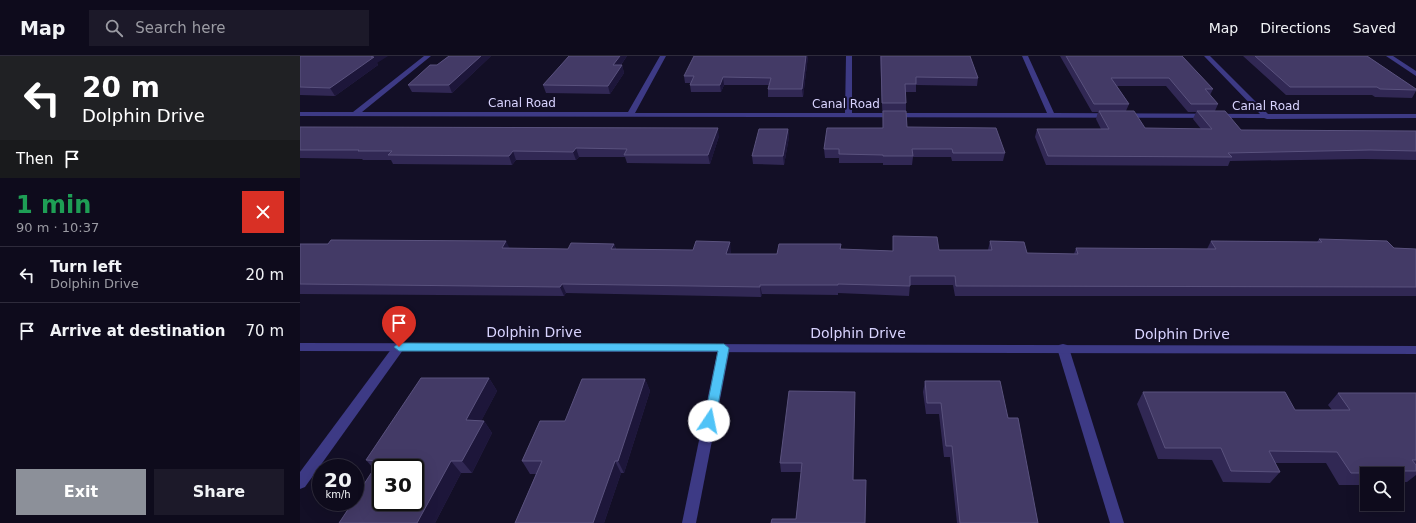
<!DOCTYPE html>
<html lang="en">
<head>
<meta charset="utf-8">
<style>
  :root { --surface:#0e0b1c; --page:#1c1929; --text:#f1f3f6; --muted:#9b9ba3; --line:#2e2b3b; --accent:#8c9099 }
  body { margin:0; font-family:"DejaVu Sans",sans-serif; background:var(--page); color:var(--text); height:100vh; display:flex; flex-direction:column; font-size:15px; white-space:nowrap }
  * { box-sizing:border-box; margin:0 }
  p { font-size:13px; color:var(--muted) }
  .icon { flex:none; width:22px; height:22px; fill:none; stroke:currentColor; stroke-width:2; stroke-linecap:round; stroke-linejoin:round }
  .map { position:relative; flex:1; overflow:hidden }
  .panel { display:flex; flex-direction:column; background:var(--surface); width:300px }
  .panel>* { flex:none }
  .hud { background:#202124; color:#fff; overflow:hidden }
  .fabs { position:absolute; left:1060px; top:411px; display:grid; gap:8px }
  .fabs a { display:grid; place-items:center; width:44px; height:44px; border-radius:0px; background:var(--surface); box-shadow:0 4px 16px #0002,0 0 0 1px var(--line); font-size:20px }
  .speed { position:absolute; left:12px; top:403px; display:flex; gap:8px; font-size:20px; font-weight:700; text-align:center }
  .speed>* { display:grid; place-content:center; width:52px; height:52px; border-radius:50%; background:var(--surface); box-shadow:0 4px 16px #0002,0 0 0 1px var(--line); line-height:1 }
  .speed small { font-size:10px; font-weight:400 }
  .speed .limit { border:2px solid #111; border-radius:6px; background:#fff; color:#111 }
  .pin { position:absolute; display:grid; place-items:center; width:34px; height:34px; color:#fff; margin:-41px -17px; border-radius:50% 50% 50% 0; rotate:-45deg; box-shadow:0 0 4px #0007 }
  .pin .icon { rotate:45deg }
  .me { position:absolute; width:44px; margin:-22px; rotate:11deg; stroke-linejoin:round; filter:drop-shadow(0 0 3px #0008) }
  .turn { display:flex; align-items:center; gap:14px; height:84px; padding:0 16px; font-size:18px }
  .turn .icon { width:52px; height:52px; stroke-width:2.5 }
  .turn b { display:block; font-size:28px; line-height:34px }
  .then { display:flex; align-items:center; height:38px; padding:0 16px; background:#0003; gap:8px; font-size:15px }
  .round { display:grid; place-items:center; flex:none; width:42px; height:42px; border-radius:0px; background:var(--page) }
  .summary { display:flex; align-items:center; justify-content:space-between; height:68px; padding:0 16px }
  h1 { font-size:24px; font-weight:700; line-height:30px; color:#1e9e55 }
  .primary-button { display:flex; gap:8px; margin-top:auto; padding:8px 16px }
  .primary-button a { flex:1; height:46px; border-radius:0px; background:var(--accent); color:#fff; font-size:16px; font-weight:700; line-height:46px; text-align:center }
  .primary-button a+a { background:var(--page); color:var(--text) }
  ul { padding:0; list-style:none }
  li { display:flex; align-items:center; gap:12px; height:56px; padding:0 16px; border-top:1px solid var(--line) }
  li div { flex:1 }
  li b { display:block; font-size:15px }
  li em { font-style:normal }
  header { display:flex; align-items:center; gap:24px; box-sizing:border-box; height:56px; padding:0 20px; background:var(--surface); border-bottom:1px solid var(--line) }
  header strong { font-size:19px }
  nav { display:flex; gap:22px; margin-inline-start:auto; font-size:14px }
  .search { width:280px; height:36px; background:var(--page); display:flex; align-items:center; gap:10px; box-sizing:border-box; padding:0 14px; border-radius:0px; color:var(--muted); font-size:15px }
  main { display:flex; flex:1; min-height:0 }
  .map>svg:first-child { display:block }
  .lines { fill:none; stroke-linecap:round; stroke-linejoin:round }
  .minor { fill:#3d3a85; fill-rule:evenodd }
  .tertiary { fill:#3d3a85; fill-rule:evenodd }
  .wall { fill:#312854; fill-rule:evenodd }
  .shaded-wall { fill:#1d163a }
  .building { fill:#433a66; stroke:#5a527e; fill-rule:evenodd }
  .route { fill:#4fc3f7; stroke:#337fa1 }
  .labels { text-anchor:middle; stroke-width:4; stroke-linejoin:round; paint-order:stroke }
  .far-street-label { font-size:12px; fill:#d9d4ff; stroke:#130f26 }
  .street-label { font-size:14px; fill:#d9d4ff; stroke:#130f26 }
</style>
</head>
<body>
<header>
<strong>Map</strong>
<div class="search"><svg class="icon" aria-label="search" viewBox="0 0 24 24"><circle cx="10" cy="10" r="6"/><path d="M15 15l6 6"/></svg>Search here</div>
<nav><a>Map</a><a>Directions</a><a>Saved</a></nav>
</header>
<main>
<section class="panel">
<div class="hud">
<div class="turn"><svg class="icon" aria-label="left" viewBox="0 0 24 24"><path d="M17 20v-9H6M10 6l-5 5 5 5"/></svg><div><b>20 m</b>Dolphin Drive</div></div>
<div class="then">Then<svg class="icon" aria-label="arrive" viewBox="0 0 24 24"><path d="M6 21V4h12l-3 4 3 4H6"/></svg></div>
</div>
<div class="summary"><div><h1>1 min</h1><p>90 m · 10:37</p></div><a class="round" style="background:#d93025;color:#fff"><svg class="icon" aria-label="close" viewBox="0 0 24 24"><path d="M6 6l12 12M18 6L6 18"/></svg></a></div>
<ul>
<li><svg class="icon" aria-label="left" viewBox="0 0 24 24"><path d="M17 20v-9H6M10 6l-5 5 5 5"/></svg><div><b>Turn left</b><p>Dolphin Drive</p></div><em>20 m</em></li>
<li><svg class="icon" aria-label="arrive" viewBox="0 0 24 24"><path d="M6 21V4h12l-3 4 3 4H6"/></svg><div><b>Arrive at destination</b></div><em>70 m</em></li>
</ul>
<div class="primary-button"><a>Exit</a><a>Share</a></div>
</section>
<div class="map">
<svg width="1116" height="467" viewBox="0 0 1116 467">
  <rect width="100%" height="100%" fill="#130f26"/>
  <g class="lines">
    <g class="minor">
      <polygon points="124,0 131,0 62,56 328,56 360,0 366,0 335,57 545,57 546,0 552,0 552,57 747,57 722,0 728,0 754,57 960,58 904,0 910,0 968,58 1116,58 1116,62 967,63 964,62 0,60 0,56 53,56"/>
      <polygon points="1086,0 1093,0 1116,15 1116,20"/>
      <polygon points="99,287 103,288 104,291 103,294 5,431 0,433 0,416 95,288"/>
      <polygon points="424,288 428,289 430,292 396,467 382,467 418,292 420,289"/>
      <polygon points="763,288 767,289 769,292 824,467 810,467 757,292 759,289"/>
    </g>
    <polygon class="tertiary" points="0,287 1116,290 1116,298 0,295"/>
  </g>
  <g class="wall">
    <polygon points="0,0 77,7 78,9 35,40 0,39"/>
    <polygon points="149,0 191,0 152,37 112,36 108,29 137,9"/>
    <polygon points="327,0 321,9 322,9 324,17 310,38 246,37 243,29"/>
    <polygon points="508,0 503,41 468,41 468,33 469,29 424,29 421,36 391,36 390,29 390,27 385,27 384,20"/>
    <polygon points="580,0 670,0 678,22 677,30 616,29 616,36 606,36 606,55 607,71 705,97 703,105 652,105 651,101 613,101 612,109 583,109 583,107 539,107 539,102 525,102 524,93 583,72"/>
    <path d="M760 0H882L913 33 910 39 918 48 915 55 941 74 1116 75V104L1064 103 930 105 928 110 746 109 735 81 737 73H801L796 63 798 56H792ZM817 30H866L888 56H896L893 63 901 73 845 72 826 55 829 48Z"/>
    <polygon points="943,0 1067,0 1116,33 1116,35 1112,42 1075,41 1072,39 986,39"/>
    <polygon points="0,71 419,80 410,108 327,107 325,101 279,101 276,104 216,104 212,109 93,108 91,104 63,104 62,103 0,102"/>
    <polygon points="488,73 489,81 484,109 453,108 452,100"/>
    <polygon points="1019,183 1094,192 1116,193 1116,240 655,240 653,229 610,229 609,240 538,237 538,239 462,238 461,241 266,237 264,240 0,238 0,188 210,192 268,193 314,188 316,193 431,195 430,198 477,198 541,188 541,193 592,195 688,194 690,185 727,197 774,198 776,192 907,193 911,185 1017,186"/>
    <polygon points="189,322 197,335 181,365 184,365 192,377 172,417 161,417 135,467 39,467 74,413 66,404"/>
    <polygon points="345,323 350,335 324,417 321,417 304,467 215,467 236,418 230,418 222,405 265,365"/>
    <polygon points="625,325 708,362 738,467 657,467 650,401 644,401 639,358 626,358 623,336"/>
    <polygon points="555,336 496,463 501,416 481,416 480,407"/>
    <polygon points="843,336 995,354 1032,354 1028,349 1038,337 1116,337 1116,419 1107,426 1097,426 1097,418 1067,418 1067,429 1039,429 1026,407 975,407 980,416 970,427 923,426 912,404 858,403 837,348"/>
  </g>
  <g class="shaded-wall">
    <polygon points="73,0 88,0 77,7 78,9 35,40 30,32"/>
    <polygon points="181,0 191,0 152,37 149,29"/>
    <polygon points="320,0 327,0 315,17 313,9"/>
    <polygon points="506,0 508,0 503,41 502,33"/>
    <polygon points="322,9 324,17 310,38 308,30"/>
    <polygon points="423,21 424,29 421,36 420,29"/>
    <polygon points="418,72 419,80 410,108 408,99"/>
    <polygon points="488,73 489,81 484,109 483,100"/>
    <polygon points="276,92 279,101 276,104 273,96"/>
    <polygon points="213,95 216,104 212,109 209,100"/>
    <polygon points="206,185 211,195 202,192"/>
    <polygon points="430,186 431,195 428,207 426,198"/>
    <polygon points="314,188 317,197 311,193"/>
    <polygon points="262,228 266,237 264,240 260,231"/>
    <polygon points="460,229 462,238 461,241 460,231"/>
    <polygon points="189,322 197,335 175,377 166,364"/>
    <polygon points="345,323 350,335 324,417 318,405"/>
    <polygon points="184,365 192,377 172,417 162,405"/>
    <polygon points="151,405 161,417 135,467 117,467"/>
    <polygon points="315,405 321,417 304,467 293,467"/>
  </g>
  <g class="building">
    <polygon points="0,0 73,0 71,1 74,1 30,32 0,31"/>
    <polygon points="149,0 181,0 149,29 108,29 130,9 137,9"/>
    <polygon points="269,0 320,0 313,9 322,9 308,30 243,29"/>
    <polygon points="394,0 506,0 502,33 468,33 471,22 423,21 420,29 390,29 394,20 384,20"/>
    <polygon points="581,0 670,0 678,22 616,21 616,28 605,28 606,47 582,47"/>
    <polygon points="766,0 882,0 913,33 905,33 918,48 891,48 869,22 811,22 829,48 794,48"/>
    <polygon points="955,0 1067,0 1116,33 1116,34 1080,33 1077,31 990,31"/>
    <polygon points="583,55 606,55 607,71 696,72 705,97 653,97 652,93 612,93 613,100 583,100 583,99 539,98 539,93 524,93 527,72 583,72"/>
    <polygon points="799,55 834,55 845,72 912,73 897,55 925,55 941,74 1116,75 1116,95 1070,94 928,97 932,101 748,100 737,73 809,73"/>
    <polygon points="0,71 418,72 408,99 324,99 327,93 276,92 273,96 213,95 209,100 88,99 92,95 58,95 59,94 0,94"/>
    <polygon points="459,73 488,73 483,100 452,100"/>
    <polygon points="593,180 637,181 639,194 692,194 690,185 724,186 727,197 778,198 776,192 916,193 911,185 1022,186 1019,183 1087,185 1094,192 1116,193 1116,231 656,230 655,220 610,220 610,230 538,228 538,229 460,229 460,231 262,228 260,231 0,228 0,188 28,188 31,184 206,185 202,192 268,193 271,187 314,188 311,193 393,194 396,185 430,186 426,198 477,198 479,188 541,188 540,193 593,195"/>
    <path d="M121 322H189L166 364 184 365 162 405H151L117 467H39L53 446H55V442L79 405 66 404ZM81 412H115V446H81Z"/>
    <polygon points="282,323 345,323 318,405 315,405 293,467 215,467 242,405 222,405 240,365 265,365"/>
    <polygon points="625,325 700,325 708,362 718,362 738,467 660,467 652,390 646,390 641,347 627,347"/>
    <polygon points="489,335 555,336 553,424 566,424 565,467 471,467 472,463 496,463 502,407 480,407"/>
    <polygon points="843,336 985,336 995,354 1050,354 1038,337 1116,337 1116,404 1112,404 1116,409 1116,415 1077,415 1079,417 1051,417 1037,396 969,395 980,416 931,415 921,392 865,392"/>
  </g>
  <polygon class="route" points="99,287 424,288 429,292 415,365 413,368 405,368 404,365 418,295 99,295 94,291"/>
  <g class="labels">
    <g class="far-street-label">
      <text x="222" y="51">Canal Road</text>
      <text x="546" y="52">Canal Road</text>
      <text x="966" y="54">Canal Road</text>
    </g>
    <g class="street-label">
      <text x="234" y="281">Dolphin Drive</text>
      <text x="558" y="282">Dolphin Drive</text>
      <text x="882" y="283">Dolphin Drive</text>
    </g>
  </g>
</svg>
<div class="fabs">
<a><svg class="icon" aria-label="search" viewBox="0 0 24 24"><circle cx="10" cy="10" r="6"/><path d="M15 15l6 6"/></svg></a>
</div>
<div class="speed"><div>20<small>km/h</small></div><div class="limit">30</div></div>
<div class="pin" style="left:99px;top:291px;background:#d93025"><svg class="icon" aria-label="arrive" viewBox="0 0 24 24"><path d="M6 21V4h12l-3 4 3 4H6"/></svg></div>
<svg class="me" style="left:409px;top:365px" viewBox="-20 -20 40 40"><circle r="19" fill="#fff"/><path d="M0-13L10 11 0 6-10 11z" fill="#4fc3f7"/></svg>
</div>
</main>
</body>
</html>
